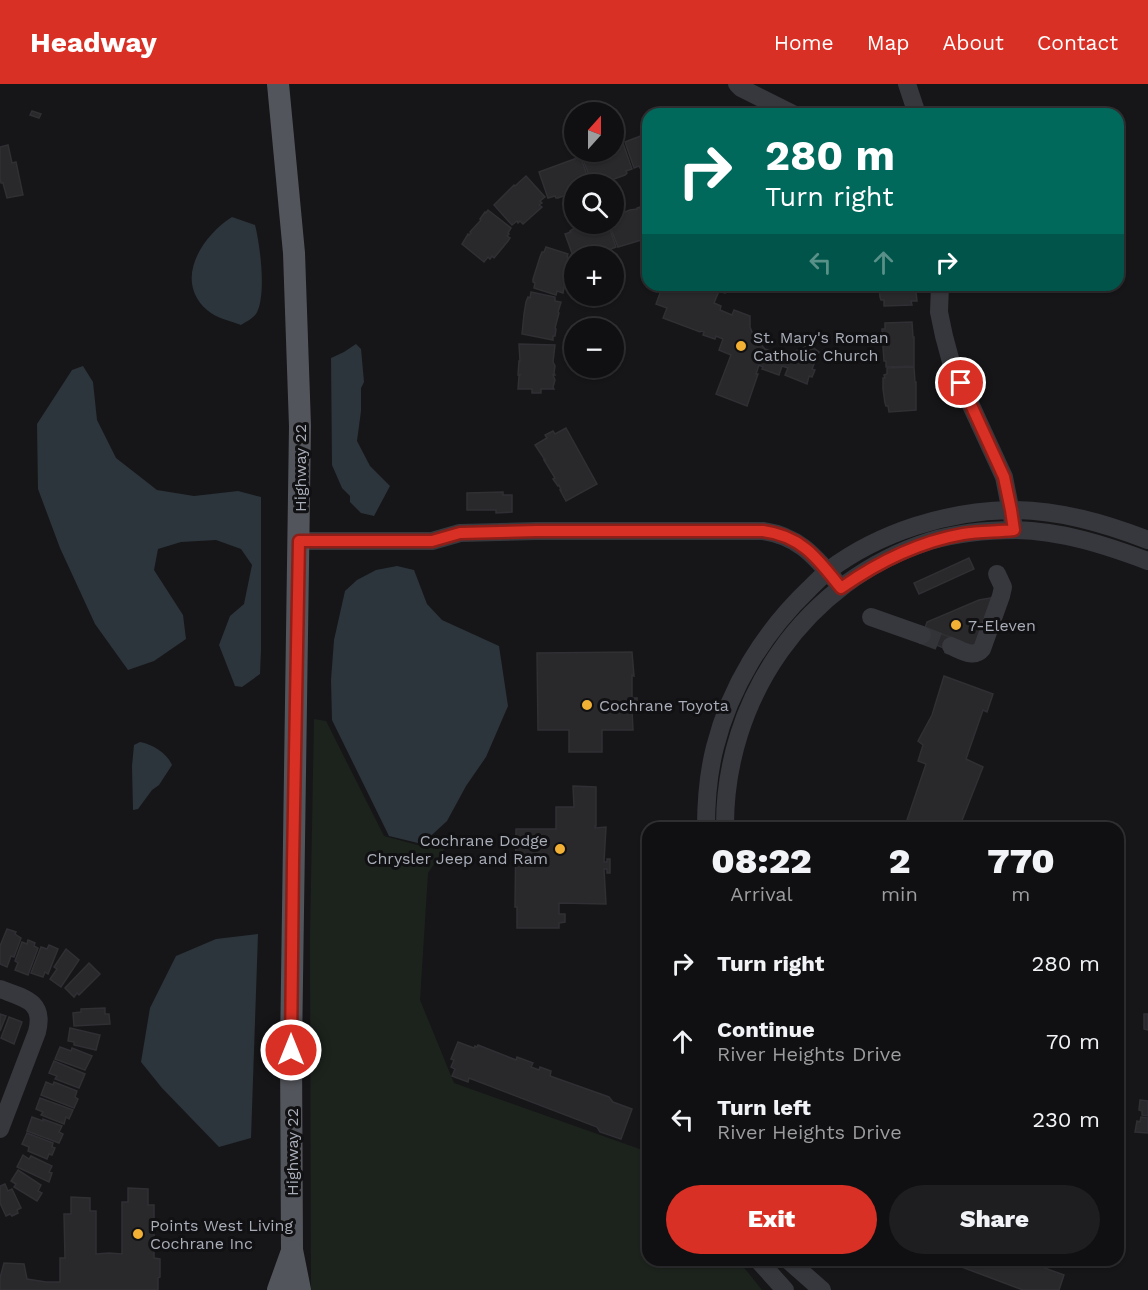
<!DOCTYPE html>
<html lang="en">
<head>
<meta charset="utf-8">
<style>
  :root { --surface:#101012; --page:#1e1e20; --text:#f1f3f6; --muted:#9c9d9f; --line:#303032; --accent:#d93025 }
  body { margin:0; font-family:"Work Sans",sans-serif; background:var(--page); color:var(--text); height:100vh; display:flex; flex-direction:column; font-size:22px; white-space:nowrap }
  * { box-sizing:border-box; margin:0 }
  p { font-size:20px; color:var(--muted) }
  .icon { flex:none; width:33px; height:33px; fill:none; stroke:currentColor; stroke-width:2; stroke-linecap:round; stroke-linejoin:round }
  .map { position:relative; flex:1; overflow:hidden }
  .drawer { position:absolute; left:642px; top:738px; width:482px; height:444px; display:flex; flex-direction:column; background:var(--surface); border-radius:18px; box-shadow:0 2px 4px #0004,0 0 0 2px var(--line) }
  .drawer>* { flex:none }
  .hud { position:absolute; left:642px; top:24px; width:482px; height:183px; border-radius:18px; box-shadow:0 2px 4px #0004,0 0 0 2px var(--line); background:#00695c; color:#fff; overflow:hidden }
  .needle { width:39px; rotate:21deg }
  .controls { position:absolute; left:564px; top:18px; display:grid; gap:12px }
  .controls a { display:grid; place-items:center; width:60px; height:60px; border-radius:50%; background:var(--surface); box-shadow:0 2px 4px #0004,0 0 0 2px var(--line); font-size:30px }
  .pin { position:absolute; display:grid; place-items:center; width:51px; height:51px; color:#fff; margin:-26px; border:3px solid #fff; border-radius:50%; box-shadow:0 2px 6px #0007 }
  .me { position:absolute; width:66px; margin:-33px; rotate:0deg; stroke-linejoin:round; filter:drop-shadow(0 0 4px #0008) }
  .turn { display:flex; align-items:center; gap:21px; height:126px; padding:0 24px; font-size:27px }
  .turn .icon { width:78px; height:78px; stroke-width:2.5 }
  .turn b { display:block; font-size:42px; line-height:51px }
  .lanes { display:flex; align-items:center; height:57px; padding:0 24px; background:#0003; justify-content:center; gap:30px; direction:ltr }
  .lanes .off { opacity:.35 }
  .eta { display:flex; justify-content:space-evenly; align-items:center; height:102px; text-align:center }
  .eta b { font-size:36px; font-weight:800; line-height:42px }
  .primary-button { display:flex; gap:12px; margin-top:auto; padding:12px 24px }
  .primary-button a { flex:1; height:69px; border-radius:36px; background:var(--accent); color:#fff; font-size:24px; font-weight:800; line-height:69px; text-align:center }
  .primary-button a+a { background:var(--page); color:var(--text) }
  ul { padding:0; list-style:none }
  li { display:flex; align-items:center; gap:18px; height:78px; padding:0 24px }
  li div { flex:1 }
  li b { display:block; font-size:22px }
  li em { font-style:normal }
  header { display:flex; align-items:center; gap:36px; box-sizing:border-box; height:84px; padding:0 30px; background:var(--accent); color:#fff }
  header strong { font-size:28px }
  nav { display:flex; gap:33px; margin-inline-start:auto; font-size:21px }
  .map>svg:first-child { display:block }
  .green { fill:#1c231d }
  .water { fill:#2c353c }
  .building { fill:#29292c; stroke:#303034; stroke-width:1.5 }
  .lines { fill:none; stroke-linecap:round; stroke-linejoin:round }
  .minor-tunnel { stroke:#333438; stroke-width:18; stroke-dasharray:18 9; stroke-linecap:butt }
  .minor { stroke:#37383d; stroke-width:18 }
  .major { stroke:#53555c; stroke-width:22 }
  .route-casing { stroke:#8d1f18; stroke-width:15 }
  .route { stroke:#d93025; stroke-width:10 }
  .poi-dot { fill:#f2b134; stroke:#111113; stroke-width:2 }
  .labels { text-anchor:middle; stroke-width:6; stroke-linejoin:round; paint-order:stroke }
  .poi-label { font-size:16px; fill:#a8adb8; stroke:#111113; text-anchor:start }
  .street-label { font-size:16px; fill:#a8adb8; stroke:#111113 }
</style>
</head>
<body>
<header>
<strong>Headway</strong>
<nav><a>Home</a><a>Map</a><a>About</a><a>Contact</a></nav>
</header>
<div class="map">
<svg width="1148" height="1206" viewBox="0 0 1148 1206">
  <rect width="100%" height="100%" fill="#161618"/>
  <polygon class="green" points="314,635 326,637 384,752 425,763 444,765 428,789 420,916 454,999 648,1068 648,1176 738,1176 762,1206 311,1206 310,854"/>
  <g class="water">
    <path d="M232 133 255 141C260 160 267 212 256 230 253 234 246 238 241 241 230 237 216 234 207 226 173 196 202 152 232 133Z"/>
    <polygon points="356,260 361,265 364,298 361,304 361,327 357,357 370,382 390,402 374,432 361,429 350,418 350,412 342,404 332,381 331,274 344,268"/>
    <polygon points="83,282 93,298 97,336 116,374 157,406 194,412 238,407 261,413 261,566 260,590 242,603 235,602 219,561 230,532 244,520 252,481 241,465 216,456 181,458 158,465 154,486 183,531 186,555 154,577 128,586 95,540 60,464 38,405 37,340 72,286"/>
    <polygon points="397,482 414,486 427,520 442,536 499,562 508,622 486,673 466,702 447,737 422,760 389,752 332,636 331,596 334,556 345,507 357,496 376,486"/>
    <path d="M140 658C152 660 167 669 172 681L159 701 152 706 138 725 133 726 132 682 134 661Z"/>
    <polygon points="258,850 251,1054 219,1063 162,1004 141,978 150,924 176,872 216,855"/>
  </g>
  <g class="building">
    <polygon points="32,27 41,30 39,34 30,31"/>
    <polygon points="648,49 648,82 644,85 643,83 640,84 639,82 634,84 625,58"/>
    <polygon points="619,59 619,61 623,59 632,85 626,87 627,89 625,91 603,99 598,99 597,97 592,99 582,73 596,68 614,68 614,61"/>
    <polygon points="8,61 12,79 16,78 23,111 7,114 3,99 1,99 0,94 0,63"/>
    <polygon points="577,74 581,74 590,100 574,100 574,108 558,114 556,114 555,112 548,114 539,88"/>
    <polygon points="526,92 545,113 540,117 542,119 539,121 542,123 523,140 520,137 518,139 517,137 512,141 494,121 514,101 515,102"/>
    <polygon points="640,123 640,124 643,123 644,125 648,124 648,154 618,163 609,140 614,140 614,133 617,131 630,126 637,125 637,124"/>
    <polygon points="488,126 511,144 508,149 509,150 507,152 510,154 508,157 494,174 492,172 490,175 488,173 484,178 462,160 468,150 469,151 471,149 470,148 481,136 480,135 485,128 486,129"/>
    <polygon points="586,140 608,140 616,163 593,172 577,172 577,171 573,172 565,150 571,148 570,147 573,145"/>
    <polygon points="546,163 568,170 567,173 573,175 569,185 570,186 566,199 565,198 563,209 557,207 556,211 534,204 535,199 533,198 533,195 540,173 542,168 544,168"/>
    <polygon points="663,201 721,201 727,204 725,209 719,207 714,219 721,222 720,226 732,231 734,226 750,232 750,243 754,253 765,265 775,269 786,270 793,268 810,261 819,268 812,285 815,286 812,293 809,292 807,300 785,291 788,284 782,282 779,291 762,285 763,283 759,281 756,290 758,290 747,322 716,310 731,271 719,266 723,255 716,252 715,255 703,251 704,248 701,247 700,248 663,234 667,224 656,220"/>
    <polygon points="879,201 912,201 911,208 916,208 917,217 911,217 912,221 884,222 884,216 881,216 880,213"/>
    <polygon points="531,208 555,213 555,217 561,218 558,228 559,229 555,244 556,245 555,252 553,252 553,256 522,250 524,230 526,218 528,213 530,214"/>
    <polygon points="912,238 913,253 914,253 914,282 886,283 886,277 884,277 883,263 882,245 885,245 885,239"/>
    <polygon points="519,260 555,261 553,278 555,282 554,289 555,291 553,291 555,296 553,303 554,305 541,305 541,309 532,309 532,305 518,305 519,292 520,291 518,291 519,277 520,277"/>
    <polygon points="914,283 915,298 916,298 916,326 889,328 888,322 886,322 885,319 883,305 883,294 885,294 884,291 887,290 887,284"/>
    <polygon points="566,344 597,400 566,417 560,406 561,406 559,401 558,402 553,395 555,394 544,376 545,376 535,361 547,354 545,351 553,347 555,350"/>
    <polygon points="503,408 503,411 512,411 512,428 496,429 496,426 467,426 467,409"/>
    <polygon points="969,474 974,485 919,510 914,499"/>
    <polygon points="996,513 977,564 925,544 927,538 979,516"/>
    <polygon points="925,544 953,554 949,566 921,555"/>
    <polygon points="632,568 634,592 632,591 632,616 633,614 637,614 637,628 633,628 632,626 633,646 602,646 602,668 569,668 569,646 538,646 537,569"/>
    <polygon points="944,592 993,610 987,628 983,626 966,675 983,683 959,744 926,744 907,736 926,680 918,677 923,661 918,657 932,631"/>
    <polygon points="573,702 596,703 596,742 595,742 595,744 606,743 604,778 607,778 607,775 610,775 610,789 607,789 607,785 604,785 606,820 559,819 559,830 565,830 565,838 559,839 559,844 517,844 517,823 515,823 516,745 556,745 556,723 574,723"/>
    <polygon points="7,845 16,848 15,850 21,854 14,873 11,872 7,883 0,880 0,862"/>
    <polygon points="28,856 35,859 34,862 38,864 28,891 15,886 18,879 15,877 22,858 27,860"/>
    <polygon points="49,861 58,865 48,890 45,888 43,893 31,889 41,863 47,865"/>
    <polygon points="66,865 79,876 61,903 50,895 57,885 54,883"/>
    <polygon points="89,879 100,890 79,911 77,909 74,913 65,904"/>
    <polygon points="105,924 105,930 109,930 110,940 74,942 73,929 81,928 81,925"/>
    <polygon points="0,930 6,932 0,947"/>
    <polygon points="1144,930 1148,930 1148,946 1144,945"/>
    <polygon points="9,933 22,938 14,960 1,954"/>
    <polygon points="70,944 100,951 96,966 74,961 74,958 68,957"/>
    <polygon points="458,958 474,964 475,962 477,963 478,961 516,976 517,973 533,979 531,983 539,986 540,983 551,987 550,992 609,1013 613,1018 632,1025 621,1055 600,1048 597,1043 469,994 468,998 452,992 455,985 451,983 454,976 451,975"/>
    <polygon points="60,963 71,967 72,964 92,972 85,986 55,975"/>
    <polygon points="54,977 85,990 79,1004 55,995 57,992 49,989"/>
    <polygon points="46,998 53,1001 54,998 77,1007 75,1013 78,1015 74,1024 41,1011"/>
    <polygon points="40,1014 73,1026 69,1035 66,1033 64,1040 41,1031 43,1028 36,1025"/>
    <polygon points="1140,1016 1148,1017 1148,1032 1142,1031 1142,1027 1139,1026"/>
    <polygon points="32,1033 43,1037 43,1035 62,1042 59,1048 63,1050 59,1059 27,1047"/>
    <polygon points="1141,1033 1148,1034 1148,1049 1135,1048 1137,1037 1140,1038"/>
    <polygon points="27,1049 53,1059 52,1063 55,1064 52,1071 49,1070 47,1075 28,1067 29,1063 22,1060"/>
    <polygon points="23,1071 29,1075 31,1072 52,1082 49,1088 52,1089 49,1098 17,1083"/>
    <polygon points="18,1086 41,1101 38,1107 42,1109 37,1117 14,1103 16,1100 11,1097"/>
    <polygon points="5,1100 8,1107 12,1105 21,1124 17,1126 18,1129 12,1132 10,1130 6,1132 0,1119 0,1102"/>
    <polygon points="128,1104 148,1105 148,1121 154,1121 154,1174 160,1175 160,1193 158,1194 158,1206 0,1206 0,1194 4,1179 24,1180 27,1195 46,1198 60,1198 60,1174 65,1174 64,1130 71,1130 71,1113 90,1114 90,1127 96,1127 96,1170 109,1169 122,1170 122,1118 128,1118"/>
    <polygon points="943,1176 1023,1176 1064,1191 1059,1206 1023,1206"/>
  </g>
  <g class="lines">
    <polyline class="minor-tunnel" points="922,551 951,562"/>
    <g class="minor">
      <polyline points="737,0 741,4 793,30"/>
      <polyline points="907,0 917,30"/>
      <polyline points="940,201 939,228 944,252 951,278 1004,393 1013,438"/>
      <path d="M299 457H432L460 449 536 447H763C797 452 813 470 834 495"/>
      <polyline points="871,533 922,551"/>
      <path d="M951 562C961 566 974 575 982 565L1001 512 1003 503 997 490"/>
      <path d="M706 744C706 717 708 690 715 663 730 603 764 548 809 505 815 499 822 492 829 486 880 448 947 427 1011 426 1059 426 1104 439 1148 456"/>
      <path d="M725 744C724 615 805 497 930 457 957 449 988 446 1016 446 1062 447 1105 461 1148 477"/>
      <path d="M0 905C24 914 45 917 37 948L0 1045"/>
      <polyline points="758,1176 785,1206"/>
      <polyline points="788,1176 822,1206"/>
    </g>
    <g class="major">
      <polyline points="278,0 294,169 300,342 291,966 292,1166 300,1206"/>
      <polyline points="278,1206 292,1167"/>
    </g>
  </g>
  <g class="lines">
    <defs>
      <path id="route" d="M291 966 293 779 299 457H432L460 449 536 447H763C802 452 818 475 841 504 878 478 918 458 963 450 980 447 997 448 1014 446L1011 426 1004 393 961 299"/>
    </defs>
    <use href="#route" class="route-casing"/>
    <use href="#route" class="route"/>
  </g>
  <g class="poi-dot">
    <circle cx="741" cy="262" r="6"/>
    <circle cx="956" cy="541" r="6"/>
    <circle cx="587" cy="621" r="6"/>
    <circle cx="560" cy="765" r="6"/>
    <circle cx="138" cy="1150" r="6"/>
  </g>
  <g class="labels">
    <g class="poi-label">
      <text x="753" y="259">St. Mary's Roman<tspan x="753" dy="18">Catholic Church</tspan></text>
      <text x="968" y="547">7-Eleven</text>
      <text x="599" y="627">Cochrane Toyota</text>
      <text x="548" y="762" text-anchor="end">Cochrane Dodge<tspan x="548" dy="18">Chrysler Jeep and Ram</tspan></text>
      <text x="150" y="1147">Points West Living<tspan x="150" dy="18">Cochrane Inc</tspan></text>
    </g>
    <g class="street-label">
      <text transform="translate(300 384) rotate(-90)" y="6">Highway 22</text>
      <text transform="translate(292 1068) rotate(-90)" y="6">Highway 22</text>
    </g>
  </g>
</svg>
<div class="controls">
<a><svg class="needle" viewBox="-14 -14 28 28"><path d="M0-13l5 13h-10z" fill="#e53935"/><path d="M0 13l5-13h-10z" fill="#9c9d9f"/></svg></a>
<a><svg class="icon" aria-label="search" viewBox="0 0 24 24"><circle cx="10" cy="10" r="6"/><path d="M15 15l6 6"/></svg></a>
<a>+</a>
<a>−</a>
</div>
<div class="pin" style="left:961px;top:299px;background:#d93025"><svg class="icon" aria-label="arrive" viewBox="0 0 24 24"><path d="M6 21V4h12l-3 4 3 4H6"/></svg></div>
<svg class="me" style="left:291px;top:966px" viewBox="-20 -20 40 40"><circle r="17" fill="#d93025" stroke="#fff" stroke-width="3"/><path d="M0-11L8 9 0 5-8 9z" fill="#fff"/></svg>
<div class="hud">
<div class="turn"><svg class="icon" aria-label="right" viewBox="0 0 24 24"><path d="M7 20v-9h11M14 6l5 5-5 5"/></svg><div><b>280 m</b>Turn right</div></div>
<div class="lanes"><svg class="icon off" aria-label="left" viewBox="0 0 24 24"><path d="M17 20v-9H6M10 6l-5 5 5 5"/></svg><svg class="icon off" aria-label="ahead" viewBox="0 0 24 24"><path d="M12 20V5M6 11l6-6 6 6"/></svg><svg class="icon" aria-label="right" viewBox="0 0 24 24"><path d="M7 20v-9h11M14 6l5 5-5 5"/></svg></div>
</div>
<section class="drawer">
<div class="eta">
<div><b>08:22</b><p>Arrival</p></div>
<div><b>2</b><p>min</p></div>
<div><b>770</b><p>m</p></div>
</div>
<ul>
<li><svg class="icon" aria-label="right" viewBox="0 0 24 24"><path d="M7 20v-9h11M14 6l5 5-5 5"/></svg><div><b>Turn right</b></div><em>280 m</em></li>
<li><svg class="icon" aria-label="ahead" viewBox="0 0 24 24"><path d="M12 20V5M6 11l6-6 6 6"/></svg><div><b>Continue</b><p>River Heights Drive</p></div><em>70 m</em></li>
<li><svg class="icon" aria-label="left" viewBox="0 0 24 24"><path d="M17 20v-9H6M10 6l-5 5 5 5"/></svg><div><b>Turn left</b><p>River Heights Drive</p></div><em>230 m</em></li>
</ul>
<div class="primary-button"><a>Exit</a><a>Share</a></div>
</section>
</div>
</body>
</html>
